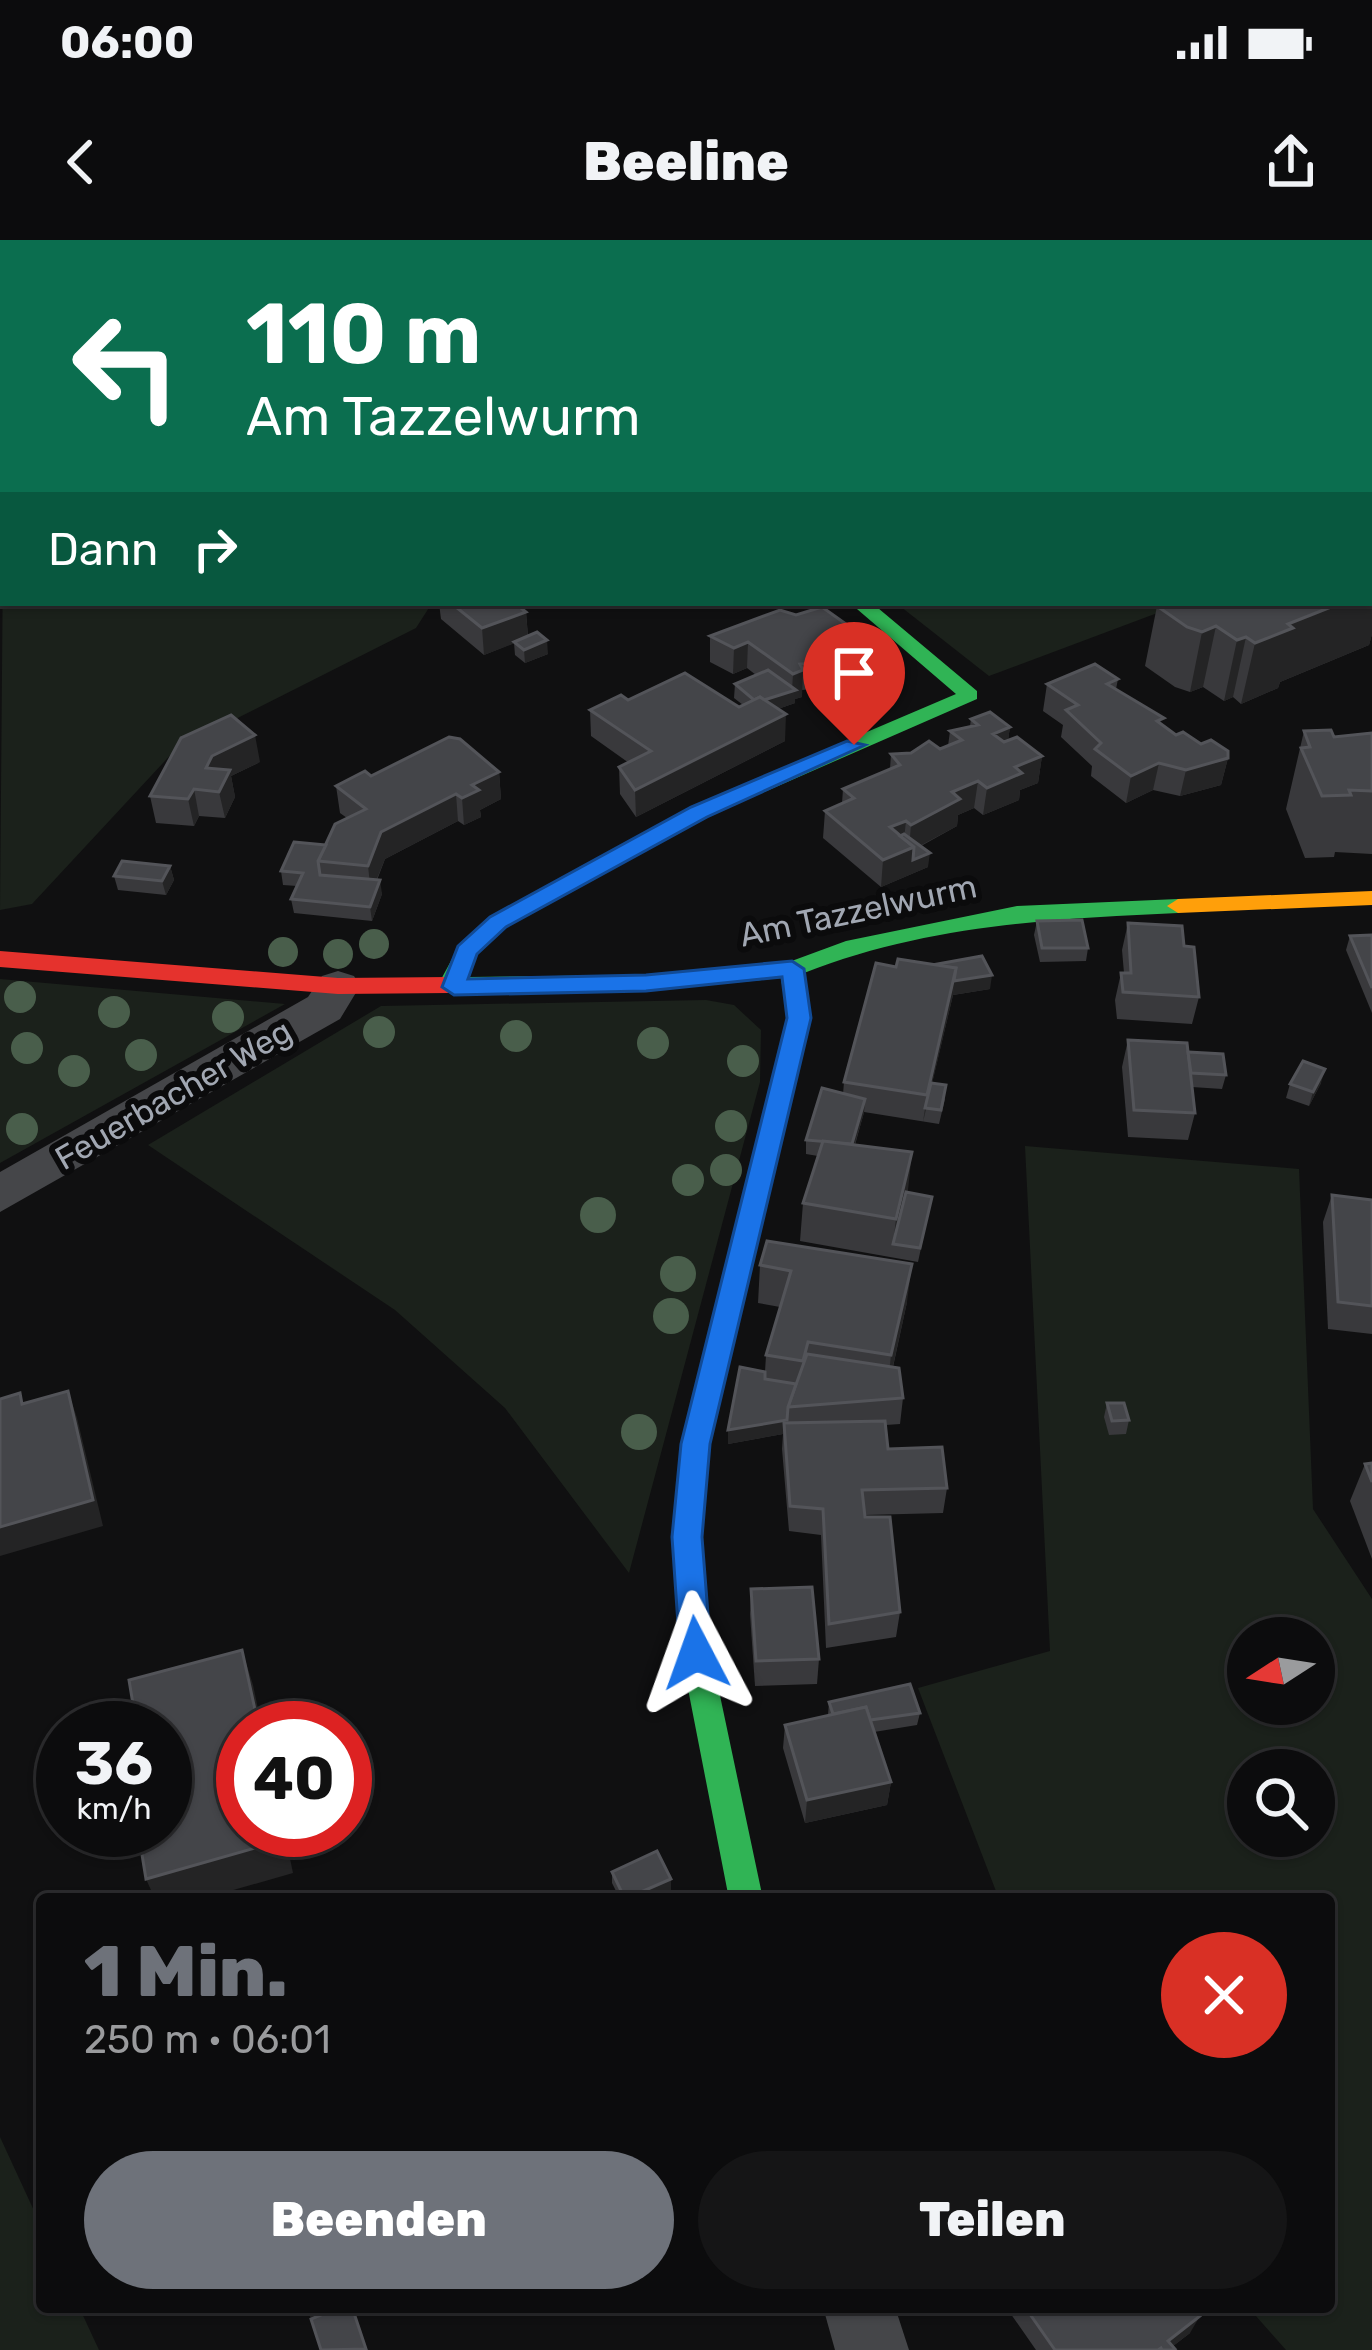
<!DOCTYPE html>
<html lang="de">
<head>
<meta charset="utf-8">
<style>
  :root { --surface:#0c0c0d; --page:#151516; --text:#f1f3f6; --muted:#9a9b9d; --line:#2c2c2e; --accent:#6e727a }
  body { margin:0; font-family:Rubik,sans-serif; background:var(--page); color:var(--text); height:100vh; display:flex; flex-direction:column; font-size:45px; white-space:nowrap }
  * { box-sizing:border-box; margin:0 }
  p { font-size:39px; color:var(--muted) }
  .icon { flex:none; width:66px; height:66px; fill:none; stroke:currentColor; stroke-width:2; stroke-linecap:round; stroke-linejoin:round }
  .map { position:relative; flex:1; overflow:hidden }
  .details { position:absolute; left:36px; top:1653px; width:1299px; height:420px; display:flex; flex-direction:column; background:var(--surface); border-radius:12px; box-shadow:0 3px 9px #0004,0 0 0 3px var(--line) }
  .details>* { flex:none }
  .top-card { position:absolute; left:0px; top:0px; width:1374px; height:366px; box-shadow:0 3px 9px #0004,0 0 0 3px var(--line); background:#0b6e4f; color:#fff; overflow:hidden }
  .needle { width:78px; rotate:258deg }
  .tools { position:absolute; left:1227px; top:1377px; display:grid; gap:24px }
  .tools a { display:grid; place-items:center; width:108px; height:108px; border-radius:50%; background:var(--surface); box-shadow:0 3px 9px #0004,0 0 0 3px var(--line); font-size:60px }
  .speed { position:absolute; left:36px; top:1461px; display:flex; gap:24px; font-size:60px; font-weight:700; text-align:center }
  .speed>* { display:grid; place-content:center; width:156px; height:156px; border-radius:50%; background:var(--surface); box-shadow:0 3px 9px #0004,0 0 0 3px var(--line); line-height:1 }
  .speed small { font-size:30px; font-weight:400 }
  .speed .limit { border:18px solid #d22; background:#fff; color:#111 }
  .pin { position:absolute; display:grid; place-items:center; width:102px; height:102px; color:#fff; margin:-123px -51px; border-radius:50% 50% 50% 0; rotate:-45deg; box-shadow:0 0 12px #0007 }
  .pin .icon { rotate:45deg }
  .me { position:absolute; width:132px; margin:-66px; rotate:356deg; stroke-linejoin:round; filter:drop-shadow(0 0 9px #0008) }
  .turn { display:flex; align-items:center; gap:42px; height:252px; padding:0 48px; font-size:54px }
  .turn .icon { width:156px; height:156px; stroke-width:2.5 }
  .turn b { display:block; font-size:84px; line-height:102px }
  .then { display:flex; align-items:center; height:114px; padding:0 48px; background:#0003; gap:24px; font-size:45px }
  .round { display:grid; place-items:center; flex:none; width:126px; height:126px; border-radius:63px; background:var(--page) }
  .overview { display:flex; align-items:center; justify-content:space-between; height:204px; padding:0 48px }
  h1 { font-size:72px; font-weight:800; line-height:90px; color:var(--accent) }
  .action { display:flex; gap:24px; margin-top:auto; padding:24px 48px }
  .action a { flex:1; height:138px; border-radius:72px; background:var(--accent); color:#fff; font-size:48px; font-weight:800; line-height:138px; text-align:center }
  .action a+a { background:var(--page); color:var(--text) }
  .status { display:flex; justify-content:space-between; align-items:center; height:84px; padding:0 60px; background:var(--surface); direction:ltr }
  .status svg { height:33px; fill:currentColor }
  header { display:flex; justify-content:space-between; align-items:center; height:156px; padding:0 48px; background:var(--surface); font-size:54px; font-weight:800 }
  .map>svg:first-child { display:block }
  .green { fill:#1b211b; fill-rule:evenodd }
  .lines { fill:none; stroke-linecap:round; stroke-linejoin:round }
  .street { fill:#454649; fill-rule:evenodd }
  .fast { fill:#30b455; fill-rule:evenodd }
  .slow { fill:#ff9f0a; fill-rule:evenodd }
  .jam { fill:#e5322d; fill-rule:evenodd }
  .tree { fill:#495e4b }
  .wall { fill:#39393c }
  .shaded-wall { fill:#242425 }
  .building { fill:#444549; stroke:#535459; stroke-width:3 }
  .route { fill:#1a73e8; stroke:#114b97; stroke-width:3 }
  .labels { text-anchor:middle; stroke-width:12; stroke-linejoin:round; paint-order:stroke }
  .street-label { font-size:33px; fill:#a1a7b2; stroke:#0b0b0c }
</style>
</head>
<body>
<div class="status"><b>06:00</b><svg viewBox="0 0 49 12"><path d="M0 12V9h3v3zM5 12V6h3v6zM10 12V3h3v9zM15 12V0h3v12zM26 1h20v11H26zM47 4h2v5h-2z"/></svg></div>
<header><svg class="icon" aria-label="back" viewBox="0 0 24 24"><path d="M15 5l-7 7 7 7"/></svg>Beeline<svg class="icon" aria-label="share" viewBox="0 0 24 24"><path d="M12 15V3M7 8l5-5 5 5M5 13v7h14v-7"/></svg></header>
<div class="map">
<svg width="1372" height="2110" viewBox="0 0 1372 2110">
  <rect width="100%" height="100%" fill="#101011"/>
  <g class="green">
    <polygon points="3,311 3,363 432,363 416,388 176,509 32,664 0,670"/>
    <polygon points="896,363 1184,363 989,436"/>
    <polygon points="0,739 285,764 0,923"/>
    <polygon points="706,760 734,765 761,790 760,842 629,1333 505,1168 395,1070 148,905 381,766"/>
    <path d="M1025 906 1299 929 1313 1269 1372 1359V2110H1286L1248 2067H1329V1659H999L918 1448 1050 1411ZM1248 1398H1314V1464H1248ZM1248 1530H1314V1596H1248Z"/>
    <polygon points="0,1897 42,1988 42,2067 79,2067 99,2110 0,2110"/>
  </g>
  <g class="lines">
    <g class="street">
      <polygon points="382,0 411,0 413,3 384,3"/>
      <polygon points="940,0 978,0 980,3 942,3"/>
      <polygon points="3,75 3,93 0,94 0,76"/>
      <rect x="1371" y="84" width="1" height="19"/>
      <polygon points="338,731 354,736 360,746 340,779 0,972 0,932 308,757 322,736"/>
      <polygon points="823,2067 895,2067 909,2110 835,2110"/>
    </g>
    <path class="fast" d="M850 363H872L977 451V459L707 577 506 687 477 714 469 737 646 735 789 722 846 701 1017 666 1178 659 1189 666 1178 673C1049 679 926 685 804 733L811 779 710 1204 702 1297 711 1413 763 1659H729L681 1413 672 1297 682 1204 787 779 781 738 646 751 454 755 438 745 459 706 490 677 691 567 956 454Z"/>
    <polygon class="slow" points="1372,651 1372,665 1178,673 1167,666 1178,659"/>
    <polygon class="jam" points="0,711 338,738 450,737 462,745 450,753 338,754 0,727"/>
  </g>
  <g class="tree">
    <circle cx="374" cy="704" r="15"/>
    <circle cx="283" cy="712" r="15"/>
    <circle cx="338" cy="714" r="15"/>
    <circle cx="20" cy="757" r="16"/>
    <circle cx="114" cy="772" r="16"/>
    <circle cx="228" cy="777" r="16"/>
    <circle cx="379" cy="792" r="16"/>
    <circle cx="516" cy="796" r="16"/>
    <circle cx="653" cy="803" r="16"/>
    <circle cx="27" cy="808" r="16"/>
    <circle cx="141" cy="815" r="16"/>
    <circle cx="743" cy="821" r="16"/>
    <circle cx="74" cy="831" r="16"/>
    <circle cx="731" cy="886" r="16"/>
    <circle cx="22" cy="889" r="16"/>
    <circle cx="726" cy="930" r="16"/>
    <circle cx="688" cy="940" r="16"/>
    <circle cx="598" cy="975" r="18"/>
    <circle cx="678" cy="1034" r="18"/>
    <circle cx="671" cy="1076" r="18"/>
    <circle cx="639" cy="1192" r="18"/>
  </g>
  <g class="wall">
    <polygon points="673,0 703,0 700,3 678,3 678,0"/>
    <polygon points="726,0 801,0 797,3 726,3"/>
    <polygon points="1098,0 1163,0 1161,3 1113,3"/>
    <polygon points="1174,0 1287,0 1286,3 1172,3"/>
    <polygon points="1371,283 1372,394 1369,405 1280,442 1278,448 1241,464 1233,457 1224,461 1203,447 1190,452 1175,447 1145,426 1157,366 1371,363"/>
    <polygon points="439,363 515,363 526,372 528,396 548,414 525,423 515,415 514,403 484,415 441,379"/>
    <polygon points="796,375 850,387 849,413 835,422 834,435 814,449 802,450 802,457 795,459 795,463 778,469 785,501 636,577 620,554 619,527 629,523 591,496 590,470 628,460 739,467 743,465 734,458 735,444 756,435 747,428 733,434 710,422 710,396"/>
    <polygon points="1118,439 1116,449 1163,485 1176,495 1228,518 1221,545 1180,556 1153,550 1126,563 1091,536 1092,526 1061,497 1063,485 1043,471 1047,444"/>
    <polygon points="971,479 1010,487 1008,500 1042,516 1038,543 1020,550 1019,560 983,575 974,568 958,575 957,586 921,606 928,627 881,647 823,598 825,571 842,563 843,549 890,529 891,514 940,509 948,506 950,491 970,486"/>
    <polygon points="1304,491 1334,497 1372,493 1372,614 1335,612 1334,617 1305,618 1286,569"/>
    <polygon points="260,522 231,536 235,557 225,578 199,576 194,586 156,583 150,556"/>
    <polygon points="499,532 501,559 480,570 481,577 464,585 458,581 385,619 377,640 382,654 372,681 294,673 291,659 297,646 283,645 281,631 326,605 347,578 340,573 336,546 371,536"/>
    <polygon points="170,626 174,640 166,655 118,650 114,636"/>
    <polygon points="1037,681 1088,708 1086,721 1040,722 1034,695"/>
    <polygon points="1128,683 1184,706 1199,757 1192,784 1117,779 1115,760 1121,733 1124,733 1122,710"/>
    <polygon points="1372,695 1372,773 1346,710 1350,696"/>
    <polygon points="876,723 990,749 953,755 932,843 945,859 939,884 864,872 855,905 907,953 932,957 918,1022 800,1001 803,963 818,916 806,914 806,900 843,854 844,842"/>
    <polygon points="1128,800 1188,812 1226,835 1222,849 1192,847 1195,873 1188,900 1128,897 1122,827"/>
    <polygon points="1321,843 1309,866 1286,858 1290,844"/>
    <polygon points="1332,955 1372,960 1372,1094 1328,1089 1323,982"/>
    <polygon points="767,1001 907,1062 893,1127 903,1158 900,1184 886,1185 888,1209 947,1248 943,1273 865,1275 900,1372 896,1397 826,1408 821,1295 789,1291 782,1209 783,1194 728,1204 728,1190 765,1132 766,1115 780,1067 758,1063 760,1025"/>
    <polygon points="1107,1163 1129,1180 1126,1194 1109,1195 1104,1177"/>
    <polygon points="1372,1223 1372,1319 1350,1261 1365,1224"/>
    <polygon points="751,1349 819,1419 817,1444 755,1446 750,1374"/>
    <polygon points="829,1462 920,1473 917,1485 874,1492 891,1542 887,1565 805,1583 783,1508 785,1485 828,1475"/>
    <polygon points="612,1632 671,1639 671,1651 653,1659 620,1659 612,1643"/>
    <polygon points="1006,2067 1193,2067 1190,2093 1173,2106 1174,2110 1036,2110"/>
  </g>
  <g class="shaded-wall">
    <polygon points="92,0 177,0 168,3 77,3"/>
    <polygon points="508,0 536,0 536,3 500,3"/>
    <polygon points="589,0 632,0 610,3 589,3"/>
    <polygon points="1372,346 1372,394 1369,405 1280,442 1278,448 1241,464 1255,403 1288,384 1341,363 1371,363"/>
    <polygon points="564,363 582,363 564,369"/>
    <polygon points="526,372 528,398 484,415 482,388"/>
    <polygon points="1216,386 1203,447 1190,452 1202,392"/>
    <polygon points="850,387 849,413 835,422 834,435 814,449 816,423 830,399"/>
    <polygon points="1246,397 1233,457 1224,461 1237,400"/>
    <polygon points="547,400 548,414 525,423 524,410"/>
    <polygon points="748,402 747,428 733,434 734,408"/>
    <polygon points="803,430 802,457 795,459 795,463 758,476 758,462 792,451 793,434"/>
    <polygon points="786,474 785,501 636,577 635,550"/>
    <polygon points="1010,487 1006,514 993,494"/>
    <polygon points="255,495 260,522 231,536 235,557 225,578 219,552 206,528 212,516"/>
    <polygon points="1042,516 1038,543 1020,550 1019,560 983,575 987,548 1015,527"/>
    <polygon points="1228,518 1221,545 1180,556 1186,530"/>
    <polygon points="1159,523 1153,550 1126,563 1131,536"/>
    <polygon points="499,532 501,559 480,570 481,577 464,585 462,558 472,545"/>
    <polygon points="978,541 974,568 958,575 957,586 914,609 930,613 928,627 881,647 883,620 909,609 911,585 952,552"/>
    <polygon points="194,549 199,576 194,586 188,559"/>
    <polygon points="456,554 458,581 385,619 371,653 368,626 381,592"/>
    <polygon points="906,581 903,608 890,587"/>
    <polygon points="170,626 174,640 166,655 162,641"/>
    <polygon points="380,640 382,654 372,681 370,667"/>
    <polygon points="956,728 953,755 923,882 927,855"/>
    <polygon points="992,735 990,749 953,755 954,741"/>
    <polygon points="1325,829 1321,843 1309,866 1313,852"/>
    <polygon points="865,859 864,873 850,920 852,906"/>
    <polygon points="912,912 908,950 895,1004 893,1004 896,979"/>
    <polygon points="912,1024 907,1062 887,1153 891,1115"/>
    <polygon points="68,1151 77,1178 103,1286 0,1316 0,1287"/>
    <polygon points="787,1180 786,1193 784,1183 783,1194 728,1204 728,1190"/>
    <polygon points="242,1410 253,1445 262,1488 259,1488"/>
    <polygon points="891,1542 887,1565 805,1583 807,1560"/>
    <polygon points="281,1590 284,1590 293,1633 202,1659 155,1659 146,1639"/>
    <polygon points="671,1639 671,1651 653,1659 627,1659"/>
    <polygon points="306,2067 363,2067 354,2071 367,2110 315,2088"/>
    <polygon points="1200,2076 1190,2093 1168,2110 1168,2101"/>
  </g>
  <g class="building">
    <polygon points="23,0 92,0 77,3 27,3"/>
    <polygon points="916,0 928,0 941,3 912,3"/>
    <polygon points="1174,0 1188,0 1188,3 1172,3"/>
    <polygon points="1202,0 1276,0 1274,3 1216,3"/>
    <polygon points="0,117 3,118 3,152 0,150"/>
    <polygon points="1371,172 1372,172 1371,236"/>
    <polygon points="451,363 515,363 526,372 482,388"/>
    <polygon points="1164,363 1341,363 1288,384 1293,388 1255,403 1246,397 1237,400 1216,386 1202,392 1187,387 1157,366"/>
    <polygon points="822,367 850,387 830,399 835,409 816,423 800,424 803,430 793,434 748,402 734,408 710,396 780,370 796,375"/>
    <polygon points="537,392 547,400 524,410 514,402"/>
    <polygon points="1095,424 1118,439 1107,444 1164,478 1157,481 1176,495 1183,492 1201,504 1211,500 1228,511 1228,518 1186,530 1159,523 1131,536 1095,509 1101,503 1066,470 1078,465 1047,444"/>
    <polygon points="768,430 796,450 764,460 760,457 754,460 735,444"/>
    <polygon points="685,433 739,467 760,457 786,474 635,550 619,527 651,511 590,470 621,455 628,460"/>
    <polygon points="990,472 1010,487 993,494 1004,502 1017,497 1042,516 1015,527 1022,533 987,548 978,541 952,552 960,559 911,585 906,581 890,587 914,607 883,620 825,571 854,558 843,549 900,525 891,514 911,513 929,501 940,509 962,500 950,491 978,485 971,479"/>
    <polygon points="231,475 255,495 212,516 206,528 230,530 219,552 194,549 188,559 150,556 181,498"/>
    <polygon points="1331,490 1334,497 1372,493 1372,551 1349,550 1351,555 1322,556 1301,508 1310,507 1304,491"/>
    <polygon points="449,497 460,499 499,532 472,545 479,550 462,558 456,554 381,592 368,626 318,621 335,584 366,569 336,546 365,531 371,536"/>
    <polygon points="904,594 930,613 913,620 914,607 900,596"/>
    <polygon points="294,602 326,605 318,621 320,635 380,640 370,667 291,659 303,633 281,631"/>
    <polygon points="122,621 170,626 162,641 114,636"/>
    <polygon points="1082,680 1088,708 1042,708 1037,681"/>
    <polygon points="1128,683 1182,686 1184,706 1194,707 1199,757 1123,752 1121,733 1131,733"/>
    <polygon points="1372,695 1372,748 1350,696"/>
    <polygon points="982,716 992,735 954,741 956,728 932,725"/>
    <polygon points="898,719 956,728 927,855 844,842 876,723 896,727"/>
    <polygon points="1128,800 1187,803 1195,873 1134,870"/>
    <polygon points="1188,812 1223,814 1226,835 1191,833"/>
    <polygon points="1303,821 1325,829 1313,852 1290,844"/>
    <polygon points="931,843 946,845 941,870 925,868"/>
    <polygon points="822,848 865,859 852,904 806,900"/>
    <polygon points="823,901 912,912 896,979 803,963"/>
    <polygon points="906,952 932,957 920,1008 893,1004"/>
    <polygon points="1332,955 1372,960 1372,1066 1338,1062"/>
    <polygon points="767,1001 912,1024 891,1115 808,1102 803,1121 766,1115 791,1031 760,1025"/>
    <polygon points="807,1114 899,1128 903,1158 788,1167"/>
    <polygon points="740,1127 765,1132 765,1139 796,1144 788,1167 787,1180 728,1190"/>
    <polygon points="68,1151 93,1260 0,1287 0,1159 20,1153 22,1164"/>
    <polygon points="1107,1163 1124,1163 1129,1180 1112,1181"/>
    <polygon points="885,1181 888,1209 942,1207 947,1248 862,1250 865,1277 890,1277 900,1372 829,1384 823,1269 790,1266 784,1183"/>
    <polygon points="1372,1223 1372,1242 1365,1224"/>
    <polygon points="812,1347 819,1419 756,1421 751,1349"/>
    <polygon points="242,1410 259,1488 243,1488 243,1590 281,1590 283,1600 146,1639 138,1590 165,1590 165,1488 137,1488 129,1440"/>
    <polygon points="910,1444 920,1473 870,1480 866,1467 833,1474 829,1462"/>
    <polygon points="866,1467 891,1542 807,1560 785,1485"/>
    <polygon points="657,1611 671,1639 625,1659 612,1632"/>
    <polygon points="340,2067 352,2067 366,2109 321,2110 311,2079"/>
    <polygon points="1025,2067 1193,2067 1200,2076 1168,2101 1175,2109 1173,2110 1162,2110 1161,2108 1158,2110 1055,2110"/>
  </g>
  <polygon class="route" points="847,501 865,505 707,577 506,687 477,714 468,739 646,735 792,721 804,729 811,778 710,1204 702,1297 711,1413 707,1422 685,1422 680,1413 672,1297 681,1204 787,778 782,737 646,751 454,755 442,747 458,706 490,677 691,567"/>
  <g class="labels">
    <g class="street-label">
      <text transform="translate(858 670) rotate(-12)" y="12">Am Tazzelwurm</text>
      <text transform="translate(173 854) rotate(-30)" y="12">Feuerbacher Weg</text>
    </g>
  </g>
</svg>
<div class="tools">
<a><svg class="needle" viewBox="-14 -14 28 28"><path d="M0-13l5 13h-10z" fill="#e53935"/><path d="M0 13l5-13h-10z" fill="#9a9b9d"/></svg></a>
<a><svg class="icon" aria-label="search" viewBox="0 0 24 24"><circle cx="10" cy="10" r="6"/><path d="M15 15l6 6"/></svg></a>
</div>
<div class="speed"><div>36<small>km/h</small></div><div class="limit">40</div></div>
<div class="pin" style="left:854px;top:505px;background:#d93025"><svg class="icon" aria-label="arrive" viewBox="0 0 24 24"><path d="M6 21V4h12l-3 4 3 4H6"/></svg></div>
<svg class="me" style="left:696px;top:1413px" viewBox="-20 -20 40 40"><path d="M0-17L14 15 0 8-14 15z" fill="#1a73e8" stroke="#fff" stroke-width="4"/></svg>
<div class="top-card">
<div class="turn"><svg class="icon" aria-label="left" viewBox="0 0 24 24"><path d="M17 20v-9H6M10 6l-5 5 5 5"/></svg><div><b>110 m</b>Am Tazzelwurm</div></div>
<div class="then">Dann<svg class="icon" aria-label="right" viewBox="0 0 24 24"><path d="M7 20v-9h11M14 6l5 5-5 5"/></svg></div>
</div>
<section class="details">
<div class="overview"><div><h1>1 Min.</h1><p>250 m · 06:01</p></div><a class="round" style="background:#d93025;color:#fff"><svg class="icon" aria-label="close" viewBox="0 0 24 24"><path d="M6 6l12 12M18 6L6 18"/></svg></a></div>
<div class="action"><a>Beenden</a><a>Teilen</a></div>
</section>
</div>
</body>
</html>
